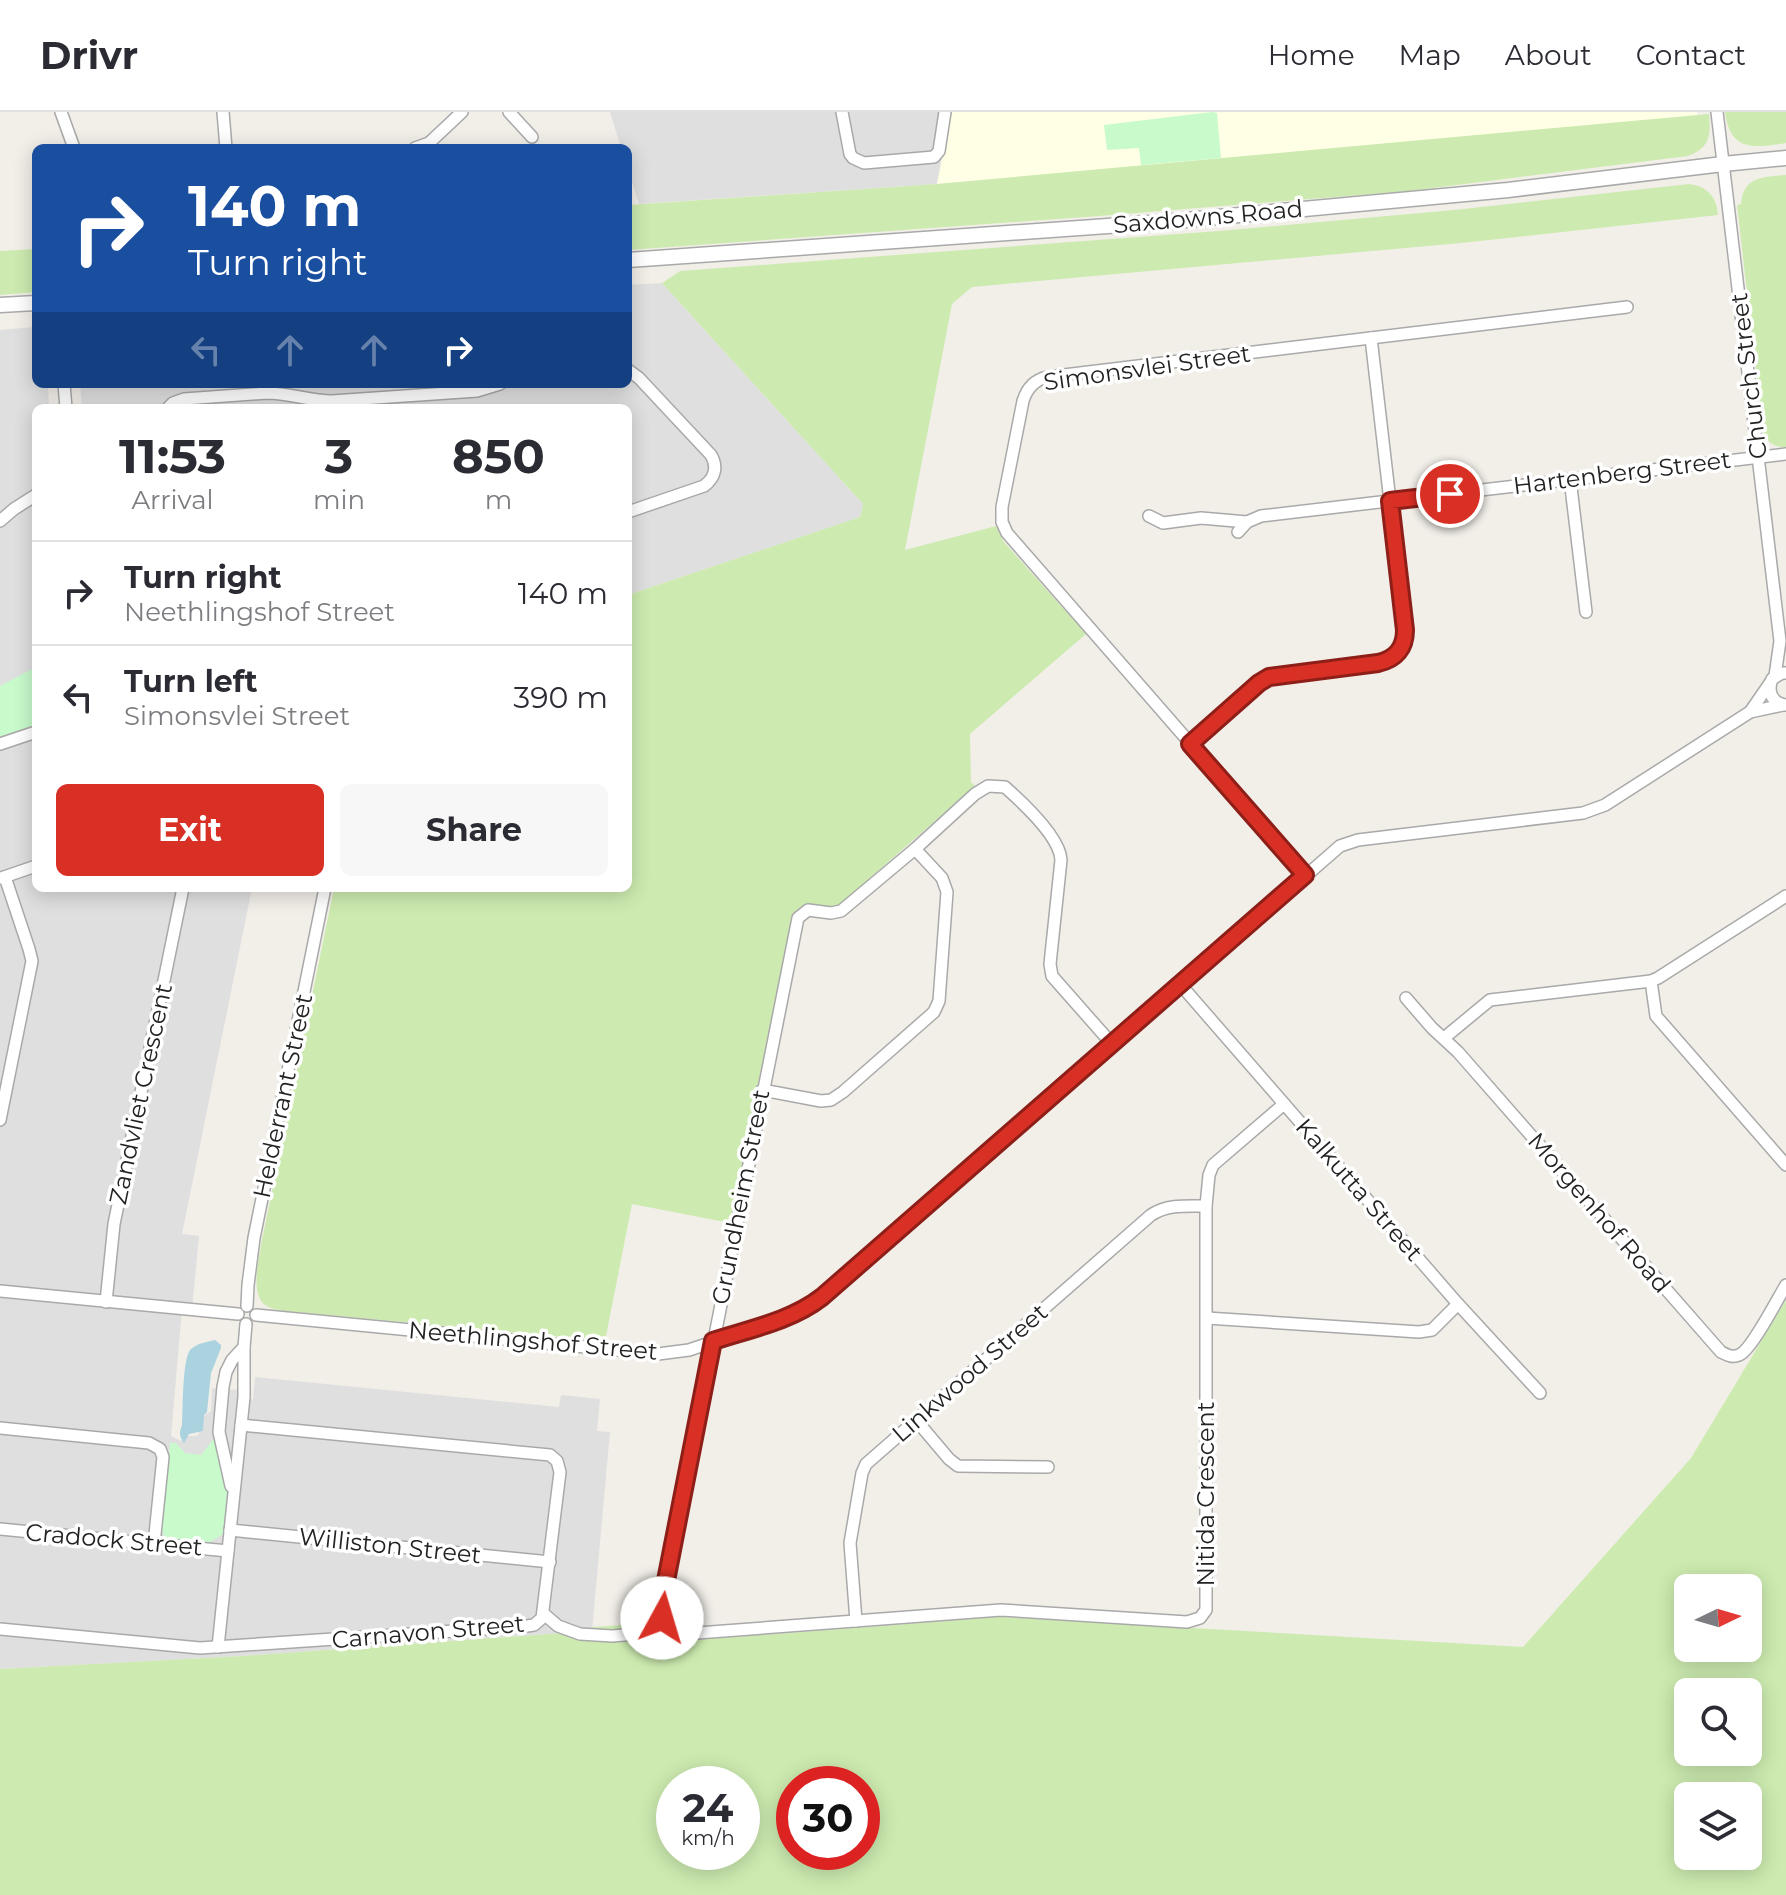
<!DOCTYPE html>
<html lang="en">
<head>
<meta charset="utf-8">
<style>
  :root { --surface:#fff; --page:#f7f7f7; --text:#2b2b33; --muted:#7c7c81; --line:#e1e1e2; --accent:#d93025 }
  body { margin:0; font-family:Montserrat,sans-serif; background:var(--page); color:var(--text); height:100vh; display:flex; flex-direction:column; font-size:30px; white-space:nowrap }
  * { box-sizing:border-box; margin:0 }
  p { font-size:26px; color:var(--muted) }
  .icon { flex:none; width:44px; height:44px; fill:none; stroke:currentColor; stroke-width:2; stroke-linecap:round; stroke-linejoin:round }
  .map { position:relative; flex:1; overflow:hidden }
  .sheet { position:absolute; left:32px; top:292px; width:600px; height:488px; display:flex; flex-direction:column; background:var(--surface); border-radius:12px; box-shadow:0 4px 20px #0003 }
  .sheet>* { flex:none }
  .top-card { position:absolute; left:32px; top:32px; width:600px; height:244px; border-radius:12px; box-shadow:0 4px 20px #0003; background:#1a4fa0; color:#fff; overflow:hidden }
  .needle { width:52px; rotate:85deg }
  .fabs { position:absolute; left:1674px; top:1462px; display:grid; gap:16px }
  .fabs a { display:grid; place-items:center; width:88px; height:88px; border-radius:12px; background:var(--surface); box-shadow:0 4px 20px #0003; font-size:40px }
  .speed { position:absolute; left:656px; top:1654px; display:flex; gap:16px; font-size:40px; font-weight:700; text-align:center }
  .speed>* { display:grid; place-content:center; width:104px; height:104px; border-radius:50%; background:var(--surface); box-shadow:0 4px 20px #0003; line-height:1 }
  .speed small { font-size:20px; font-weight:400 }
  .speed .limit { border:12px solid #d22; background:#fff; color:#111 }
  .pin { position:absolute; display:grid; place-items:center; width:68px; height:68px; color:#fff; margin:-34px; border:4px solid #fff; border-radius:50%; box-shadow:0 2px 8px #0007 }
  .me { position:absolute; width:88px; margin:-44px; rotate:6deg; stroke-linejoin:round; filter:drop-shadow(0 0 6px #0008) }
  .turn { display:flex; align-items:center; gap:28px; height:168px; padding:0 24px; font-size:36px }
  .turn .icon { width:104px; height:104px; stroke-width:2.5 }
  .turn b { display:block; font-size:56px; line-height:68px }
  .lanes { display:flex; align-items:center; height:76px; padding:0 24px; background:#0003; justify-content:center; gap:40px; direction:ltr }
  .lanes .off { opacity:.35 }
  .eta { display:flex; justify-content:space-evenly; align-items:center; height:136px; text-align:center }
  .eta b { font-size:48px; font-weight:700; line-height:56px }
  .button { display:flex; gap:16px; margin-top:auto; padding:16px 24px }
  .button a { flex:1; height:92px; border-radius:12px; background:var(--accent); color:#fff; font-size:32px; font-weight:700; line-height:92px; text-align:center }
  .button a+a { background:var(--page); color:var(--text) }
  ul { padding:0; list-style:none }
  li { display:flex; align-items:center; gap:24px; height:104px; padding:0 24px; border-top:2px solid var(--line) }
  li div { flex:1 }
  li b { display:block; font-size:30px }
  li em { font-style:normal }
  header { display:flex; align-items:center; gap:48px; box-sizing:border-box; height:112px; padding:0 40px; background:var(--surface); border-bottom:2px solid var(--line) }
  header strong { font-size:38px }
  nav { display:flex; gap:44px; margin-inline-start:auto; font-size:28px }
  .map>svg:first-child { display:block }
  .residential { fill:#e0dfdf }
  .education { fill:#ffffe5 }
  .grass { fill:#cdebb0; fill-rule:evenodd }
  .park { fill:#c8facc }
  .water { fill:#aad3df }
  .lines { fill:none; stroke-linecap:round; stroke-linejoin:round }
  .minor-casing { stroke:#a9a9a9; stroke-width:14 }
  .tertiary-casing { stroke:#a9a9a9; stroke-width:17 }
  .minor { stroke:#fff; stroke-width:11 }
  .tertiary { stroke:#fff; stroke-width:14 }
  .route-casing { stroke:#8d1f18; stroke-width:20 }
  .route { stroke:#d93025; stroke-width:14 }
  .labels { text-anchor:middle; stroke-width:7; stroke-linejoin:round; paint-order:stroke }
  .street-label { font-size:24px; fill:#222; stroke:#fff }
</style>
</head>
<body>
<header>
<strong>Drivr</strong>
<nav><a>Home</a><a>Map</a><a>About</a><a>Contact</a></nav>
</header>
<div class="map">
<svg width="1786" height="1783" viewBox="0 0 1786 1783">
  <rect width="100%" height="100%" fill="#f2efe9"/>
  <g class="residential">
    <polygon points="610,0 951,0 937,72 639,92 628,57 628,36 621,36"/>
    <polygon points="662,171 863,392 860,405 628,483 628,296 82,296 80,272 628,272 628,173"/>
    <polygon points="34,215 36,217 36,272 48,272 49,296 36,296 36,363 34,365 36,371 36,383 34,384 36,392 36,776 252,776 182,1122 199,1124 192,1197 182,1197 171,1324 181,1329 187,1324 196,1324 199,1322 201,1306 211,1299 212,1276 241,1278 241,1281 253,1288 255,1265 559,1295 561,1283 600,1287 597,1319 610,1320 592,1519 243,1544 0,1557 0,218"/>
  </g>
  <polygon class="education" points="951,0 1697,0 1697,4 937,72"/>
  <g class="grass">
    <path d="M1725 0H1786V31C1754 36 1730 40 1725 0Z"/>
    <path d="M1709 2C1711 23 1710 36 1688 44L1409 79 1099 104 628 138V93L937 72Z"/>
    <path d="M1786 63V335C1775 336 1766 330 1763 319L1737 93 1741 92C1743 64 1764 65 1786 63Z"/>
    <path d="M1689 72C1707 74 1717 85 1718 103L1461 131 972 175 952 192 905 438 996 414 1003 429 1086 522 970 622 971 670 975 674 840 792C820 800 808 781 792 804L730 1111 632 1092 605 1229 285 1199C279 1198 271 1197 265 1193 250 1181 259 1149 261 1133L334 776H628V483L860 405 863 392 662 171 680 159 1219 119 1454 98Z"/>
    <polygon points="36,137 36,180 0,183 0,139"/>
    <path d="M1786 1188V1783H0V1557L243 1544 591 1519 592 1515 659 1511 667 1521 682 1529 1000 1505 1523 1535 1691 1346ZM1688 1476H1748V1536H1688ZM1688 1580H1748V1640H1688ZM674 1672H742V1740H674ZM794 1672H862V1740H794ZM1688 1684H1748V1744H1688Z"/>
  </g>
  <g class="park">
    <polygon points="1212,0 1217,1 1221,46 1141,53 1139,36 1107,38 1104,13"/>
    <polygon points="36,555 36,614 0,627 0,574"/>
    <polygon points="215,1325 227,1381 223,1422 207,1432 165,1426 162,1418 170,1331 176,1331 185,1341 201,1343"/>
  </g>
  <path class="water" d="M215 1228 221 1233V1236L211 1261 207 1300 204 1303 203 1319 189 1322 184 1331C179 1324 179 1321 182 1313 183 1298 182 1245 191 1237 198 1231 207 1230 215 1228Z"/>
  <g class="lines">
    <defs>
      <g id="minor">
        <polyline points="61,0 74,36"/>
        <polyline points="223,0 226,36"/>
        <polyline points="509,0 532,25"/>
        <polyline points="842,0 850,42 853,46 864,51 934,45 939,39 945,0"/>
        <polyline points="1717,0 1780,529 1775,564"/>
        <polyline points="415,36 429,31 462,0"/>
        <path d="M628 258 639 266 711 343C718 355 715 366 704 374L628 400"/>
        <polyline points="64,272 66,296"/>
        <path d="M168 296 173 291 184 287 267 281C289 281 310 289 332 289L477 279 500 272"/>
        <polyline points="1570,367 1586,500"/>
        <polyline points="1149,404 1163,411 1201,406 1247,410"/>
        <polyline points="0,409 14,397 36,383"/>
        <polyline points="1238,420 1247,410 1261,404 1786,342"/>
        <path d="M1786 593C1772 591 1767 580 1772 567L1782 561H1786"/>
        <polyline points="1750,600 1770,571"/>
        <polyline points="0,632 36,620"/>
        <path d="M1190 632 1259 571 1269 565 1384 550C1399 544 1405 534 1405 518L1371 226"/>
        <path d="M1305 763 1007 421 1002 410V395L1023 289C1027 276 1034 268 1047 265L1627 195"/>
        <polyline points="1,766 36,754"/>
        <polyline points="1651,869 1656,904 1786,1053"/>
        <polyline points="1180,872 1458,1192 1540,1281"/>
        <path d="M1406 886 1432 916 1458 940 1721 1240C1727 1243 1732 1246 1739 1243 1751 1239 1778 1186 1786 1173"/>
        <polyline points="1444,926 1490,888 1651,869 1658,866 1786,784"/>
        <path d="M1112 932 1052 864 1050 852 1061 748C1060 725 1023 691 1005 675L988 674 975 682 915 737 841 799 831 801 808 798 798 806 661 1494C661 1509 669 1519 684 1522L1001 1498 1187 1510 1200 1506 1206 1498V1094L1209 1063 1213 1053 1284 992"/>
        <polyline points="762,978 821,989 831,988 843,980 934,900 939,889 947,780 942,766 915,737"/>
        <polyline points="0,1008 32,849 29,837 5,765"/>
        <polyline points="0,1179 238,1202"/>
        <polyline points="106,1190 114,1112 183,776"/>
        <polyline points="247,1194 248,1173 254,1126 325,776"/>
        <polyline points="256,1203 658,1242 689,1238 793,1203 808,1196 822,1185 1340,734 1358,728 1583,701 1605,693 1750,600 1783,593"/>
        <polyline points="1207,1206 1419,1220 1432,1218 1458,1192"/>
        <polyline points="916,1308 949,1347 958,1354 1048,1355"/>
        <polyline points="0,1316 149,1331 160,1337 163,1345 154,1432"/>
        <polyline points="231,1374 219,1320 223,1275 226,1260 232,1248 244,1235"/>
        <polyline points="0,1417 228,1439"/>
        <polyline points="230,1418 550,1450"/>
        <polyline points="544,1502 558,1514 580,1522 612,1524 648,1521 665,1511"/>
        <path d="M856 1509 850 1431 862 1361 866 1352 1151 1103C1168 1092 1187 1094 1206 1094"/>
        <polyline points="0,1517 200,1536 527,1514 534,1513 542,1506 560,1360 557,1349 550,1343 241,1313"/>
        <polyline points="218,1535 244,1285 244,1235 246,1212"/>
      </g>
      <g id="tertiary">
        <polyline points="628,148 1164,110 1508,78 1723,52 1786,46"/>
        <polyline points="0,193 36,191"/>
      </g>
    </defs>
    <use href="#minor" class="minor-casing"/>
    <use href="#tertiary" class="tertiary-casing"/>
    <use href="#minor" class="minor"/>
    <use href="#tertiary" class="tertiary"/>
  </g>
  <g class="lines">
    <defs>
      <path id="route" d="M662 1506 661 1494 713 1229C750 1217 791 1209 822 1185L1305 763 1190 632 1259 571 1269 565 1378 551C1396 547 1405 536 1405 518L1390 389 1450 382"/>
    </defs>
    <use href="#route" class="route-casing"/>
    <use href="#route" class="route"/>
  </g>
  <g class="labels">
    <g class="street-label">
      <text transform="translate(1208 105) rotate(-5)" y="8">Saxdowns Road</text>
      <text transform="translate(1147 256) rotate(-8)" y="8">Simonsvlei Street</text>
      <text transform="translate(1749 264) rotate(-97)" y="8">Church Street</text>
      <text transform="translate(1622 361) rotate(-7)" y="8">Hartenberg Street</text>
      <text transform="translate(141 982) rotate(-78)" y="8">Zandvliet Crescent</text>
      <text transform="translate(283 984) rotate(-78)" y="8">Helderrant Street</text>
      <text transform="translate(1359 1078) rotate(49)" y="8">Kalkutta Street</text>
      <text transform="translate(741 1085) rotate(-79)" y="8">Grundheim Street</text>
      <text transform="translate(1599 1101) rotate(49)" y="8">Morgenhof Road</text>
      <text transform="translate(533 1229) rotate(5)" y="8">Neethlingshof Street</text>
      <text transform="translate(970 1261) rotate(-41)" y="8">Linkwood Street</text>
      <text transform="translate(1206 1382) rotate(-90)" y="8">Nitida Crescent</text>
      <text transform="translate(114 1428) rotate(5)" y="8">Cradock Street</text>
      <text transform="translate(390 1434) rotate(6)" y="8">Williston Street</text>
      <text transform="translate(428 1520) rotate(-5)" y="8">Carnavon Street</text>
    </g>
  </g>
</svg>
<div class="fabs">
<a><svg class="needle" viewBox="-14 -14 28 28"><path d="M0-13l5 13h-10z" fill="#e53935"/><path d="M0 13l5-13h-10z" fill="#7c7c81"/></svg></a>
<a><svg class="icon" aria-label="search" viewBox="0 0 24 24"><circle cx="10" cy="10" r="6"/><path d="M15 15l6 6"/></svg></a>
<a><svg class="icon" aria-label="layers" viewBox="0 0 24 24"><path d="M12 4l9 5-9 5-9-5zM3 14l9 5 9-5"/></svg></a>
</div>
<div class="speed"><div>24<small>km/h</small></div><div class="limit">30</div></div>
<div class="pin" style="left:1450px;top:382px;background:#d93025"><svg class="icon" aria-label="arrive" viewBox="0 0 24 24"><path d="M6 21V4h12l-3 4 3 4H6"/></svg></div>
<svg class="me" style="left:662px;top:1506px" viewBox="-20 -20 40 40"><circle r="19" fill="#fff"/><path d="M0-13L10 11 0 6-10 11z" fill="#d93025"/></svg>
<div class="top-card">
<div class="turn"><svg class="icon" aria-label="right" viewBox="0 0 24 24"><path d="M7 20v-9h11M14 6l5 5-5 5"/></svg><div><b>140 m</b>Turn right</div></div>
<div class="lanes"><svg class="icon off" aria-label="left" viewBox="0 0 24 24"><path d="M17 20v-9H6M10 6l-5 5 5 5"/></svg><svg class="icon off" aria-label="ahead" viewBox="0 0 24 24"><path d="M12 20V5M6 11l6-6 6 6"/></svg><svg class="icon off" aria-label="ahead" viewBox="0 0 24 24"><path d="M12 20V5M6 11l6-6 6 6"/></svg><svg class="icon" aria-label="right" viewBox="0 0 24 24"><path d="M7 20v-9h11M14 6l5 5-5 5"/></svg></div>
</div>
<section class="sheet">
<div class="eta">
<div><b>11:53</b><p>Arrival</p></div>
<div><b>3</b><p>min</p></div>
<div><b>850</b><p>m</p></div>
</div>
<ul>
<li><svg class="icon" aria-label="right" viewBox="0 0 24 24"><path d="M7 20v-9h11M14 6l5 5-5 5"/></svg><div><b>Turn right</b><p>Neethlingshof Street</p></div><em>140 m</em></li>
<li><svg class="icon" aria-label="left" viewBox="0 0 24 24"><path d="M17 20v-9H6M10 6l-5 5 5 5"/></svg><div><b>Turn left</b><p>Simonsvlei Street</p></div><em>390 m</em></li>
</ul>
<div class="button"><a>Exit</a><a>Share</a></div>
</section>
</div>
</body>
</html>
